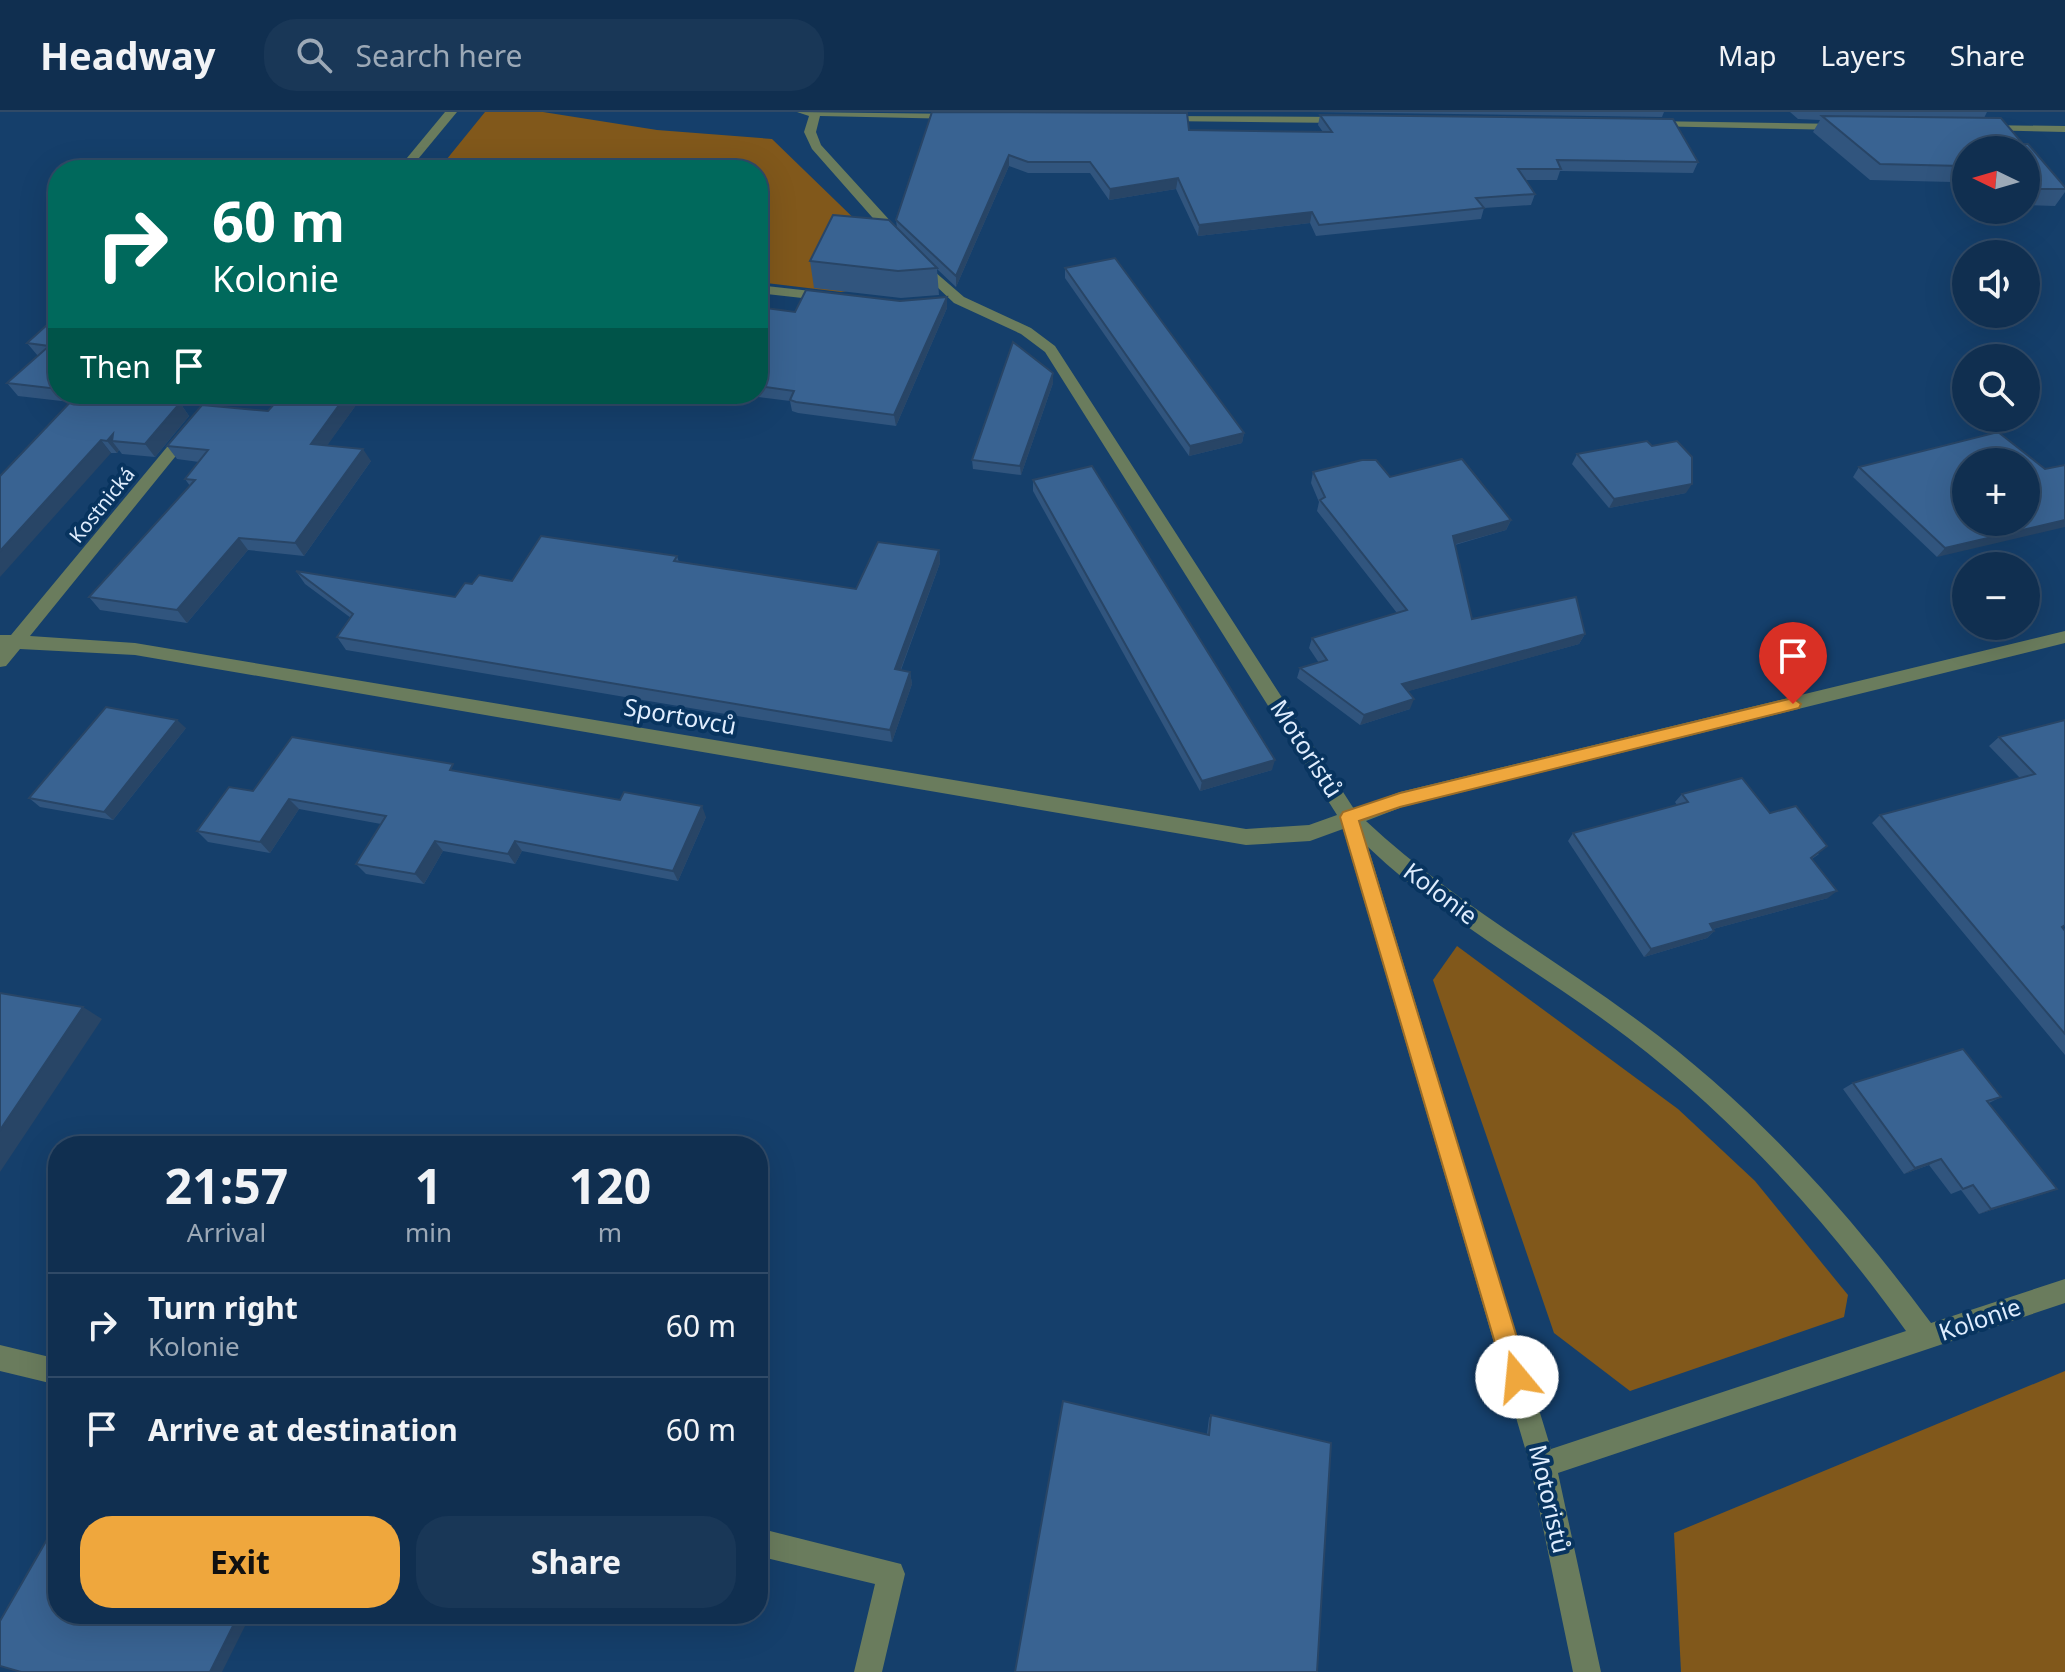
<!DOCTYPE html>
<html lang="en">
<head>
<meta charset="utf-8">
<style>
  :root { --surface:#102f50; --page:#193757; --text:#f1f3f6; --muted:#9ca9b7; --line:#304a67; --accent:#efa73d }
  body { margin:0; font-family:"Noto Sans",sans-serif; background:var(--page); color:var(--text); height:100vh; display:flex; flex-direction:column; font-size:30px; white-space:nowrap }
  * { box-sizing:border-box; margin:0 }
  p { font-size:26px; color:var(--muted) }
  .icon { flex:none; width:44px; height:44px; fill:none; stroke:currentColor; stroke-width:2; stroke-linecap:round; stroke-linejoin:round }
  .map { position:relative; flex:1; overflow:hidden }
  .drawer { position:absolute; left:48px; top:1024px; width:720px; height:488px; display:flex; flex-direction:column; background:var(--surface); border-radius:32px; box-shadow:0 8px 32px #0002,0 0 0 2px var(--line) }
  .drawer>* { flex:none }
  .hud { position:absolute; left:48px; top:48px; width:720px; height:244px; border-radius:32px; box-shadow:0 8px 32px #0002,0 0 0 2px var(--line); background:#00695c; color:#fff; overflow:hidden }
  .needle { width:52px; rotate:275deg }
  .buttons { position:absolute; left:1952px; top:24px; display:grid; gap:16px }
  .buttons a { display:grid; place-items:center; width:88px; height:88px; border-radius:50%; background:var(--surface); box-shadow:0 8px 32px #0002,0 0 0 2px var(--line); font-size:40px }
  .pin { position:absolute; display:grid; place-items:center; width:68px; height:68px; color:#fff; margin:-82px -34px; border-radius:50% 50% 50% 0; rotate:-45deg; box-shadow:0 0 8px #0007 }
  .pin .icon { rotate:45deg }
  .me { position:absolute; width:88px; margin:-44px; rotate:343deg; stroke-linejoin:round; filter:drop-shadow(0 0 6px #0008) }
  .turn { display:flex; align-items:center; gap:28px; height:168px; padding:0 32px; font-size:36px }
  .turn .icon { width:104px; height:104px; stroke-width:2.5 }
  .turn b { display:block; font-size:56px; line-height:68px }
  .then { display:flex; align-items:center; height:76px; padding:0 32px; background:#0003; gap:16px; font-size:30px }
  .eta { display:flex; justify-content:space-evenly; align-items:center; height:136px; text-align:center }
  .eta b { font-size:48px; font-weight:700; line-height:56px }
  .action { display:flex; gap:16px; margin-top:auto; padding:16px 32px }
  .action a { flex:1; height:92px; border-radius:32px; background:var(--accent); color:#111; font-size:32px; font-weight:700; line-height:92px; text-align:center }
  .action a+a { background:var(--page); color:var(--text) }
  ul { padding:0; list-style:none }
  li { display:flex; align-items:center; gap:24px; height:104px; padding:0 32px; border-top:2px solid var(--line) }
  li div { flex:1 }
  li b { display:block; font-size:30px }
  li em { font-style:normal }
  header { display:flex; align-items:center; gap:48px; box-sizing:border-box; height:112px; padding:0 40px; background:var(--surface); border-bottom:2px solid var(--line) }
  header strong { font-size:38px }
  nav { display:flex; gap:44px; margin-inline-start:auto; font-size:28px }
  .search { width:560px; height:72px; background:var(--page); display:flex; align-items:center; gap:20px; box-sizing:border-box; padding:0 28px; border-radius:32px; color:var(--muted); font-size:30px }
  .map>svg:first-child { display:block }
  .green { fill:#81581b }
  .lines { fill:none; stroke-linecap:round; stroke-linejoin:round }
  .street { fill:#6a7c5d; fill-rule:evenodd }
  .wall { fill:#31557e }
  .shaded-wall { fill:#284566 }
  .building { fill:#396392; stroke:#284566; stroke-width:2; fill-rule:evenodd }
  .route { fill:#efa73d; stroke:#9b6d28; stroke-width:2 }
  .labels { text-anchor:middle; stroke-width:8; stroke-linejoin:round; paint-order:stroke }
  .far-street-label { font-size:20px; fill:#dfedfe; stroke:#08345f }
  .street-label { font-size:24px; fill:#dfedfe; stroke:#08345f }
</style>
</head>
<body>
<header>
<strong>Headway</strong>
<div class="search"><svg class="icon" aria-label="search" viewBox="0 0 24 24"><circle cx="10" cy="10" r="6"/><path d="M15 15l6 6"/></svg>Search here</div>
<nav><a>Map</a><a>Layers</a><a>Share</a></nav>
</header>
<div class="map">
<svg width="2065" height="1560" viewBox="0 0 2065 1560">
  <rect width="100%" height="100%" fill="#153f6b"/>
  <g class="green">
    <polygon points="485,0 543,0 657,18 772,27 869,121 873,175 841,180 758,170 758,58 438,58"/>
    <polygon points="1457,834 1678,997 1755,1069 1848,1183 1844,1205 1630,1279 1554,1221 1433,868"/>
    <polygon points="2065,1259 2065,1560 1681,1560 1674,1421"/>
  </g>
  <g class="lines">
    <g class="street">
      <polygon points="445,0 457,0 409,58 397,58"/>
      <polygon points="797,0 962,2 962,6 958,7 820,4 816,20 821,33 904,124 904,130 894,130 812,37 804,20 809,4"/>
      <polygon points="1158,4 1346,5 1352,8 1346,11 1162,9 1156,6"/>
      <polygon points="1650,9 1842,12 1848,15 1842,18 1646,14 1646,10"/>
      <polygon points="1982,13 2065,14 2065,20 1978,18 1978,14"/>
      <path d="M920 147 964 185 1031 216 1055 234 1354 697 1400 680 2065 519V531L1402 695 1366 709C1449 787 1548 842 1640 910 1754 994 1847 1098 1931 1211L2065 1167V1191L1558 1361 1601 1560H1573L1530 1353 1343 717 1310 729 1246 733 135 543 20 537 6 554 0 555V523H11L211 282H226L30 524 135 531 1246 717 1309 713 1337 703 1045 240 1021 222 954 191 915 154V148ZM1368 735C1445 809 1542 860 1627 925 1736 1008 1827 1109 1906 1219L1551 1337Z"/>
      <polygon points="758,173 829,181 836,185 829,189 758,181"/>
      <polygon points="0,1233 58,1247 58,1273 0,1259"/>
      <polygon points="758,1416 901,1452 905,1462 882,1560 854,1560 875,1472 758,1444"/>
    </g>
  </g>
  <g class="wall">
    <polygon points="932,0 1189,18 1323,20 1318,13 1320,3 1698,50 1693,61 1560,59 1557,68 1526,68 1535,82 1531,93 1484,96 1481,107 1316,124 1310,111 1198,124 1176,77 1109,88 1090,61 1028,61 1009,54 956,175 937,157 939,183 901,186 814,176 810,149 897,116 896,108"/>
    <polygon points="1309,0 1664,0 1662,5"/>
    <polygon points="1790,0 1987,0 1984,6 2023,32 2065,77 2065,80 2055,94 2026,93 2026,38 1966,38 1966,89 1952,70 1870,68 1813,20 1820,8 1798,7"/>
    <polygon points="1065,156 1244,321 1242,331 1189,344 1065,166"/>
    <polygon points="758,195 795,200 947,196 896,314 798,301 792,299 790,289 735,282 758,282"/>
    <polygon points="58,203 58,282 168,282 161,290 180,291 189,304 155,345 122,342 119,338 117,341 111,341 70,290 18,284 7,271 38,244 27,231"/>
    <polygon points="1053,271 1021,363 973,357 972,348"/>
    <polygon points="283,282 364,282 327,333 371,349 304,444 248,438 187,511 100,498 89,485 190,374 185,367 199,350 177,347 167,334 268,299"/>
    <polygon points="1577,342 1686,381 1609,396 1572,352"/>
    <polygon points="1859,355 2045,357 1937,445 1853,365"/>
    <polygon points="1313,360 1390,365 1511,408 1506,418 1455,433 1472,507 1585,522 1579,532 1408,579 1410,597 1360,613 1297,566 1300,556 1319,551 1309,536 1312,526 1397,501 1317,399 1319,390 1311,371"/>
    <polygon points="1033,368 1272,658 1200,679 1033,379"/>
    <polygon points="939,438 940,451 901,558 910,560 912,572 892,630 346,538 337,525 351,506 305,472 296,459 455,485 512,469 677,444 679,450 856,477"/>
    <polygon points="2065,608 2062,816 2065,819 2065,943 1872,711 1880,703 2020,666 1989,634 1999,625"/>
    <polygon points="186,616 113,708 40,695 29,686"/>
    <polygon points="458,659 706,705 678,769 522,739 515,752 443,739 424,772 366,762 356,752 381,712 299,697 270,741 208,730 197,719 253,679"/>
    <polygon points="1682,682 1770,701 1819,742 1812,747 1828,786 1713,817 1714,819 1707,826 1644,845 1568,729 1573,721 1677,693 1675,690"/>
    <polygon points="1853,971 2001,985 1989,991 2057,1077 1979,1102 1961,1078 1951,1082 1929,1053 1904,1062 1843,977"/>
    <polygon points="1211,1303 1317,1560 1207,1322 1209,1306"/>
  </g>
  <g class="shaded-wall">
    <polygon points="1009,43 1009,54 956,175 956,164"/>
    <polygon points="1178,66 1176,77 1109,88 1110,77"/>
    <polygon points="1312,100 1310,111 1198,124 1199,113"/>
    <polygon points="947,185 947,196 896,314 894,303"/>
    <polygon points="1053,261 1053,271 1021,363 1020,354"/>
    <polygon points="148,282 168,282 152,301 142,288"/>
    <polygon points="347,282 364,282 319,345 311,332"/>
    <polygon points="180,291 189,304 155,345 145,332"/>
    <polygon points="1244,321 1242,331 1189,344 1190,334"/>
    <polygon points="113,322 112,329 119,338 117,341 107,329"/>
    <polygon points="101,328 111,341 0,465 0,439"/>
    <polygon points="363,337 371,349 304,444 295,431"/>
    <polygon points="1692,372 1686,381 1609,396 1614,387"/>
    <polygon points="1511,408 1506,418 1449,434 1453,424"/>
    <polygon points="2065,408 2065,415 1937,445 1945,436"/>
    <polygon points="239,426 248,438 187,511 177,498"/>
    <polygon points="939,438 940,451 896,570 895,557"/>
    <polygon points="1585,522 1579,532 1398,582 1402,572"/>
    <polygon points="910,560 912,572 892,630 890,618"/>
    <polygon points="1414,587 1410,597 1360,613 1364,603"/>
    <polygon points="177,608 186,616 113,708 104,700"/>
    <polygon points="1275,648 1272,658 1200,679 1202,669"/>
    <polygon points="289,687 299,697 270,741 260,730"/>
    <polygon points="702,694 706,705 678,769 673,759"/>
    <polygon points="435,729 443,739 424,772 415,762"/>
    <polygon points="515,729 522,739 515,752 508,742"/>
    <polygon points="1837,779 1828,786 1702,820 1710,812"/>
    <polygon points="1714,819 1707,826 1644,845 1651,837"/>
    <polygon points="83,895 102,907 0,1060 0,1018"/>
    <polygon points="1941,1047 1929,1053 1904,1062 1915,1056"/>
    <polygon points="2057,1077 2044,1082 1979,1102 1991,1097"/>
    <polygon points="239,1502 251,1502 222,1560 210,1560"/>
  </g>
  <g class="building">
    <polygon points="932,0 1187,1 1189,18 1332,20 1320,3 1673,7 1698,50 1557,48 1561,57 1518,57 1535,82 1476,86 1484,96 1319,113 1312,100 1199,113 1178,66 1110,77 1090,50 1028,50 1009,43 956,164 896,108"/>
    <polygon points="1822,4 2001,6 2023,32 2028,32 2065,75 2065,77 2026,77 2026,38 1966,38 1966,59 1962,54 1880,52"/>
    <polygon points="833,103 889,108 937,156 898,159 810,149"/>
    <polygon points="1115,146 1244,321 1190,334 1065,156"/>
    <polygon points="806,178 900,189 947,185 894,303 796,290 790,288 794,279 758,274 758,195 795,200"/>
    <polygon points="58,203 58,277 7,271 49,234 27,231"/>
    <polygon points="1013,230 1053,261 1020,354 972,348"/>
    <polygon points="78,282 148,282 142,288 180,291 145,332 112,329 113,322 107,329 101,328 0,439 0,364"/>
    <polygon points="283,282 347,282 311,332 363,337 295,431 239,426 177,498 89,485 195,368 185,367 208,338 167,334 202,293 268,299"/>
    <path d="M1998 320 2045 357 2065 353V408L1945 436 1859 355ZM1966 350H2026V410H1966Z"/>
    <polygon points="1647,329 1652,334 1677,329 1692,345 1692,372 1614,387 1577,342"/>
    <polygon points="1462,347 1511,408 1453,424 1472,507 1576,485 1585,522 1402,572 1414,587 1364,603 1300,556 1327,548 1312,526 1407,498 1320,388 1325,385 1313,360 1362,348 1376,348 1390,365"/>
    <polygon points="1092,354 1275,648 1202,669 1033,368"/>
    <polygon points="541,424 677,444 674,449 856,477 878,430 939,438 895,557 910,560 890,618 337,525 353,502 296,459 455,485 465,471 472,472 479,463 512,469"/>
    <polygon points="106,595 177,608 104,700 29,686"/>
    <polygon points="2065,608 2065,813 2062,815 2065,819 2065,922 1880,703 2035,662 1999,625"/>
    <polygon points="292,625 453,652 450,658 620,688 624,680 702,694 673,759 515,729 508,742 435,729 415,762 356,752 386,704 289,687 260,730 197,719 229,675 253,679"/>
    <polygon points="1742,666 1770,701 1796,694 1827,734 1811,746 1837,779 1710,812 1714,819 1651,837 1573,721 1688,690 1682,682"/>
    <polygon points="0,881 83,895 0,1018"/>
    <polygon points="1963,937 2001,985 1987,989 2057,1077 1991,1097 1973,1073 1963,1077 1941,1047 1915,1056 1853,971"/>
    <polygon points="627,1026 668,1034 624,1034"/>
    <polygon points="1063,1289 1209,1323 1211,1303 1331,1331 1317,1560 1015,1560"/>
    <polygon points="49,1424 58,1427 58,1502 239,1502 210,1560 21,1560 0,1554 0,1509"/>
  </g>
  <polygon class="route" points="1793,586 1801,592 1799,596 1400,695 1359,709 1529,1265 1525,1273 1517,1277 1509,1273 1505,1265 1340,705 1343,700 1400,681"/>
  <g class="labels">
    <g class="far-street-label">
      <text transform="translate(102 393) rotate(-51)" y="7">Kostnická</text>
    </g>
    <g class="street-label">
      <text transform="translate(680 605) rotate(10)" y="8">Sportovců</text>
      <text transform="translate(1306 637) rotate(57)" y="8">Motoristů</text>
      <text transform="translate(1440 782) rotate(37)" y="8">Kolonie</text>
      <text transform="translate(1980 1208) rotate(-19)" y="8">Kolonie</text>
      <text transform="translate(1549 1387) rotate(77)" y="8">Motoristů</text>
    </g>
  </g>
</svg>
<div class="buttons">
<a><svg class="needle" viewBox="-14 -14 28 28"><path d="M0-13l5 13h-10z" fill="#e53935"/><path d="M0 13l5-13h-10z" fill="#9ca9b7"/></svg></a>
<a><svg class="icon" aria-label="sound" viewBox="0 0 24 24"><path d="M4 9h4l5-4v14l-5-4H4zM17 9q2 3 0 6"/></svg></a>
<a><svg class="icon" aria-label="search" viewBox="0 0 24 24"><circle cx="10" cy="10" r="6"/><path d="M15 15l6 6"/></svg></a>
<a>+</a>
<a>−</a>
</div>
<div class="pin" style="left:1793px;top:592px;background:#d93025"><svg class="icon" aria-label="arrive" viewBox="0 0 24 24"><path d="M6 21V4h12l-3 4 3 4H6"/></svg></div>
<svg class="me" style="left:1517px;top:1265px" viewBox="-20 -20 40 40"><circle r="19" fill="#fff"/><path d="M0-13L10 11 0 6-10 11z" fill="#efa73d"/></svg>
<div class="hud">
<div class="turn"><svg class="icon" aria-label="right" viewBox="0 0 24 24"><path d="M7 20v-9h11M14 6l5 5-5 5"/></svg><div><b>60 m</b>Kolonie</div></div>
<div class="then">Then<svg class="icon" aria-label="arrive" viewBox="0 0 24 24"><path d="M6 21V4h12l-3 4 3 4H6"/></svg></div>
</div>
<section class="drawer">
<div class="eta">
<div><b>21:57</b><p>Arrival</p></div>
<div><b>1</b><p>min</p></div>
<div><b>120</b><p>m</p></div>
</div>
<ul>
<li><svg class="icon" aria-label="right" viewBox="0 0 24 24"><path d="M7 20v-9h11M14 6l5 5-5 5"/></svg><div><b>Turn right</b><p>Kolonie</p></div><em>60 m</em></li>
<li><svg class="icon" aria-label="arrive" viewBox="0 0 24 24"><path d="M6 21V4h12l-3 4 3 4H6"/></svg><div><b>Arrive at destination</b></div><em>60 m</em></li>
</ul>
<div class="action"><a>Exit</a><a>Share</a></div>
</section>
</div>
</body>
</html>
